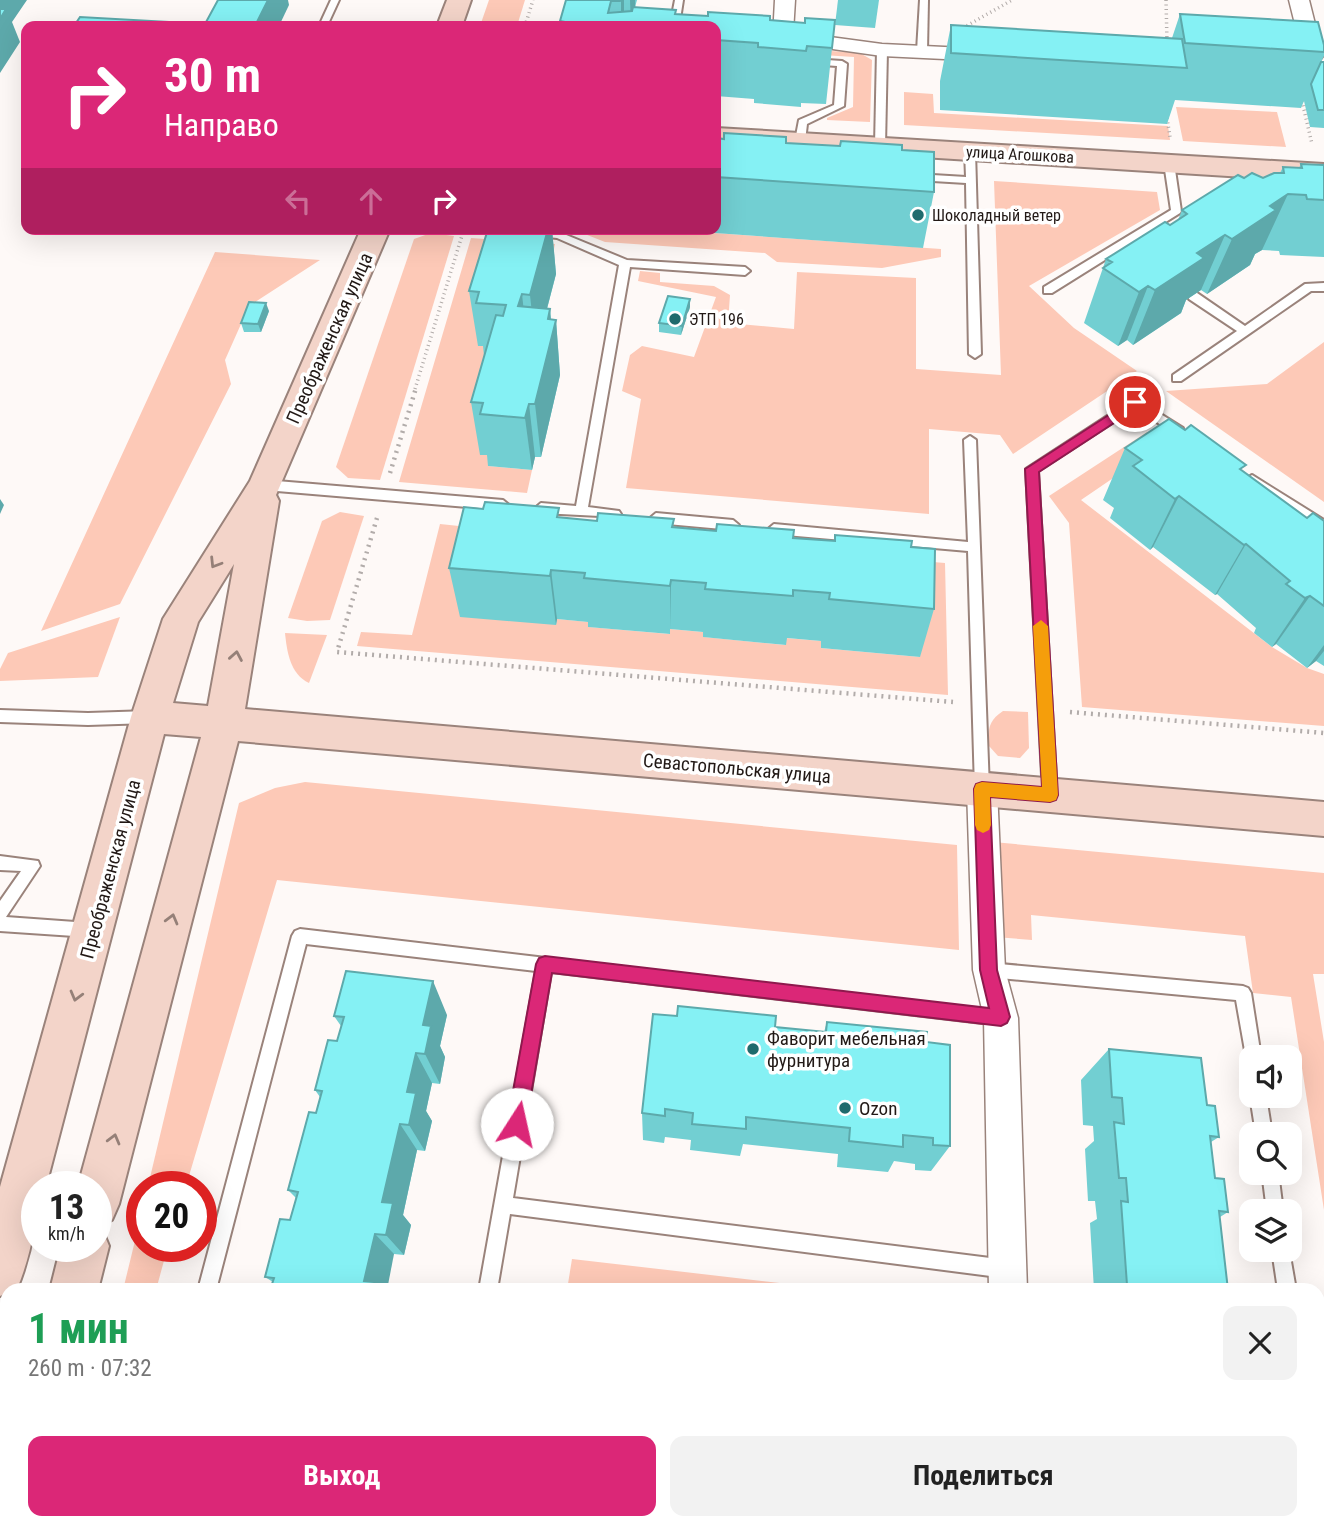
<!DOCTYPE html>
<html lang="ru">
<head>
<meta charset="utf-8">
<style>
  :root { --surface:#fff; --page:#f2f2f2; --text:#222; --muted:#767676; --accent:#db2777 }
  body { margin:0; font-family:"Roboto Condensed",sans-serif; background:var(--page); color:var(--text); height:100vh; display:flex; flex-direction:column; font-size:26px; white-space:nowrap }
  * { box-sizing:border-box; margin:0 }
  p { font-size:23px; color:var(--muted) }
  .icon { flex:none; width:38px; height:38px; fill:none; stroke:currentColor; stroke-width:2; stroke-linecap:round; stroke-linejoin:round }
  .map { position:relative; flex:1; overflow:hidden }
  .details { position:absolute; left:0px; top:1283px; width:1325px; height:247px; display:flex; flex-direction:column; background:var(--surface); border-radius:21px 21px 0 0; box-shadow:0 7px 28px #0002 }
  .details>* { flex:none }
  .top-card { position:absolute; left:21px; top:21px; width:700px; height:214px; border-radius:14px; box-shadow:0 7px 28px #0002; background:#db2777; color:#fff; overflow:hidden }
  .fabs { position:absolute; left:1239px; top:1045px; display:grid; gap:14px }
  .fabs a { display:grid; place-items:center; width:63px; height:63px; border-radius:14px; background:var(--surface); box-shadow:0 7px 28px #0002; font-size:35px }
  .speed { position:absolute; left:21px; top:1171px; display:flex; gap:14px; font-size:35px; font-weight:700; text-align:center }
  .speed>* { display:grid; place-content:center; width:91px; height:91px; border-radius:50%; background:var(--surface); box-shadow:0 7px 28px #0002; line-height:1 }
  .speed small { font-size:18px; font-weight:400 }
  .speed .limit { border:10px solid #d22; background:#fff; color:#111 }
  .pin { position:absolute; display:grid; place-items:center; width:60px; height:60px; color:#fff; margin:-30px; border:4px solid #fff; border-radius:50%; box-shadow:0 2px 7px #0007 }
  .me { position:absolute; width:77px; margin:-38px; rotate:10deg; stroke-linejoin:round; filter:drop-shadow(0 0 5px #0008) }
  .turn { display:flex; align-items:center; gap:24px; height:147px; padding:0 28px; font-size:32px }
  .turn .icon { width:91px; height:91px; stroke-width:2.5 }
  .turn b { display:block; font-size:49px; line-height:60px }
  .lanes { display:flex; align-items:center; height:66px; padding:0 28px; background:#0003; justify-content:center; gap:35px; direction:ltr }
  .lanes .off { opacity:.35 }
  .round { display:grid; place-items:center; flex:none; width:74px; height:74px; border-radius:14px; background:var(--page) }
  .headline { display:flex; align-items:center; justify-content:space-between; height:119px; padding:0 28px }
  h1 { font-size:42px; font-weight:700; line-height:52px; color:#1e9e55 }
  .button { display:flex; gap:14px; margin-top:auto; padding:14px 28px }
  .button a { flex:1; height:80px; border-radius:14px; background:var(--accent); color:#fff; font-size:28px; font-weight:700; line-height:80px; text-align:center }
  .button a+a { background:var(--page); color:var(--text) }
  .map>svg:first-child { display:block }
  .green { fill:#fdc9b7 }
  .lines { fill:none; stroke-linecap:round; stroke-linejoin:round }
  .lane-casing { stroke:#9a837b; stroke-width:4 }
  .street-casing { stroke:#9a837b; stroke-width:3 }
  .secondary-casing { stroke:#9a837b; stroke-width:4 }
  .path-far1 { stroke:#b2acaa; stroke-width:3.5; stroke-dasharray:1 3.5; stroke-linecap:butt }
  .path { stroke:#b2acaa; stroke-width:4.5; stroke-dasharray:2 5; stroke-linecap:butt }
  .lane { fill:#fff; fill-rule:evenodd }
  .street { fill:#fff; fill-rule:evenodd }
  .secondary { fill:#f3d4c9; fill-rule:evenodd }
  .wall { fill:#72cfd2 }
  .shaded-wall { fill:#5da9ab }
  .building { fill:#85f1f4; stroke:#5da9ab; stroke-width:2 }
  .oneway { stroke:#958078 }
  .route { fill:#db2777; stroke:#8e194d; stroke-width:2 }
  .slow { fill:#f59e0b }
  .poi-dot { fill:#1f6b6d; stroke:#fff; stroke-width:2.5 }
  .labels { text-anchor:middle; stroke-width:7; stroke-linejoin:round; paint-order:stroke }
  .far-street-label { font-size:16px; fill:#221916; stroke:#fff }
  .far-poi-label { font-size:16px; fill:#221916; stroke:#fff; text-anchor:start }
  .street-label { font-size:19px; fill:#221916; stroke:#fff }
  .poi-label { font-size:19px; fill:#221916; stroke:#fff; text-anchor:start }
</style>
</head>
<body>
<div class="map">
<svg width="1324" height="1529" viewBox="0 0 1324 1529">
  <rect width="100%" height="100%" fill="#fef9f7"/>
  <g class="green">
    <polygon points="489,0 525,0 517,26 480,26"/>
    <polygon points="729,44 860,53 872,60 870,122 827,120 827,118 853,107 854,57 728,49"/>
    <polygon points="904,92 933,94 934,113 1168,126 1170,140 904,125"/>
    <polygon points="1176,107 1277,112 1286,147 1183,141"/>
    <polygon points="994,181 1157,192 1160,210 1029,286 1074,328 1137,371 1013,454 1000,435 929,429 929,514 626,488 641,399 622,391 630,355 642,346 694,357 716,297 638,281 640,271 660,273 660,282 714,286 730,295 728,323 794,329 797,272 916,278 916,369 1001,375"/>
    <polygon points="572,229 657,229 941,249 941,257 882,268 777,262 765,253 605,242"/>
    <polygon points="431,233 454,236 380,480 348,478 336,467 414,239"/>
    <polygon points="471,238 555,244 551,263 478,345 487,347 491,456 488,466 532,470 527,493 399,482"/>
    <polygon points="215,252 320,260 249,306 225,360 231,384 120,604 41,631"/>
    <polygon points="1324,342 1324,502 1166,391 1267,384"/>
    <polygon points="1147,432 1166,442 1081,500 1272,647 1307,668 1324,674 1324,726 1082,707 1069,523 1049,496"/>
    <polygon points="340,512 364,516 330,620 307,621 288,618 322,521"/>
    <polygon points="440,524 459,526 453,555 556,625 557,619 589,622 589,627 669,634 670,629 703,632 704,637 785,645 786,638 821,641 821,648 920,657 921,561 945,563 948,695 357,646 361,632 412,635"/>
    <polygon points="120,617 98,677 0,681 0,669 8,653"/>
    <path d="M285 633 327 635 309 683C290 674 287 652 285 633Z"/>
    <path d="M1003 711 1028 712 1029 748 1020 758 998 756 989 746C988 729 988 721 1003 711Z"/>
    <polygon points="305,782 957,845 959,950 277,880 186,1186 148,1186 239,803 275,788"/>
    <polygon points="993,842 1324,873 1324,974 1313,974 1324,1042 1324,1210 1291,997 1253,993 1245,936 1031,915 1032,940 995,937"/>
    <polygon points="142,1212 142,1246 168,1246 156,1290 123,1290"/>
    <polygon points="572,1259 841,1290 567,1290"/>
    <polygon points="535,1523 967,1522 967,1529 534,1529"/>
  </g>
  <g class="lines">
    <defs>
      <g id="lane">
        <polygon points="331,0 339,0 327,26 319,26"/>
        <polygon points="675,0 683,0 679,26 670,26"/>
        <polygon points="920,0 928,0 927,51 922,54 917,51"/>
        <polygon points="882,47 887,50 885,146 880,149 875,146 877,50"/>
        <polygon points="812,59 842,61 847,64 844,106 807,124 805,141 800,144 795,141 799,120 834,105 837,66 809,64 809,60"/>
        <polygon points="970,148 975,151 981,354 975,358 969,354 966,183 916,180 911,177 916,174 966,177 965,151"/>
        <polygon points="1169,160 1174,163 1181,211 1180,213 1052,293 1044,293 1044,287 1171,210 1164,163"/>
        <polygon points="497,229 559,232 627,260 745,267 750,271 745,275 630,267 588,507 619,511 621,514 619,517 541,513 535,508 541,503 576,506 619,265 557,238 502,232"/>
        <polygon points="1324,283 1324,291 1311,291 1181,381 1173,381 1173,375 1237,331 1189,299 1189,293 1197,293 1245,326 1305,284"/>
        <polygon points="1135,398 1183,428 1183,434 1175,434 1135,408 1038,471 1057,795 1055,799 1050,801 1045,799 1043,795 1026,469"/>
        <polygon points="970,436 976,440 989,789 987,793 982,795 977,793 975,789 968,551 774,534 768,529 774,524 968,542 964,440"/>
        <polygon points="1252,475 1324,520 1324,531 1248,482 1246,479"/>
        <polygon points="265,480 503,500 509,505 503,510 265,490 259,485"/>
        <polygon points="656,513 733,520 739,525 733,530 656,523 650,518"/>
        <polygon points="0,710 88,713 149,711 154,713 156,717 154,721 149,723 88,725 0,722"/>
        <polygon points="0,856 38,861 40,866 6,917 89,923 94,925 97,930 94,935 89,937 0,931 0,901 21,871 0,870"/>
        <polygon points="300,929 1005,1012 1007,1017 1005,1022 999,1025 551,972 513,1198 1006,1260 1012,1263 1015,1269 1012,1275 1006,1278 510,1214 497,1290 479,1290 536,971 306,944 216,1290 198,1290 292,936 295,931"/>
        <polygon points="989,963 1243,986 1248,988 1251,993 1261,1057 1251,1057 1251,1064 1247,1062 1236,1000 989,977 984,975 981,970 984,965"/>
        <polygon points="1251,1093 1251,1096 1266,1096 1272,1134 1256,1134 1250,1096"/>
        <polygon points="1262,1172 1278,1172 1283,1211 1267,1211"/>
        <polygon points="1272,1250 1289,1250 1296,1290 1278,1290"/>
        <rect x="0" y="1432" width="7" height="18"/>
        <polygon points="1318,1491 1324,1493 1324,1529 1312,1529 1312,1522 1318,1522"/>
        <polygon points="437,1522 456,1522 455,1529 435,1529"/>
      </g>
      <g id="street">
        <polygon points="775,0 795,0 793,32 882,44 986,49 993,51 996,55 993,59 986,61 882,56 776,41 773,37"/>
        <polygon points="1289,0 1309,0 1323,56 1320,60 1301,60 1298,56 1302,52"/>
        <polygon points="982,776 993,780 997,789 1005,970 1018,1018 1027,1290 989,1290 984,1018 973,970 967,789 971,780"/>
        <polygon points="132,1522 172,1522 171,1529 131,1529"/>
        <rect x="995" y="1522" width="40" height="7"/>
      </g>
      <g id="secondary">
        <polygon points="447,0 471,0 462,26 437,26"/>
        <polygon points="716,128 1324,164 1324,182 716,144"/>
        <path d="M361 229H390L276 495 279 501 245 709 1324 802V836L238 741 119 1204 112 1220 96 1227 102 1229 109 1246 98 1290H50L61 1246H96V1186H78L201 737 164 734 46 1186H37C37 1223 31 1255 17 1289L7 1290V1293L0 1296V1187L131 717 163 619 250 481ZM234 564 208 706 173 703 198 622Z"/>
        <polygon points="7,1500 7,1522 44,1522 43,1529 0,1529 0,1503"/>
      </g>
    </defs>
    <use href="#lane" class="lane-casing"/>
    <use href="#street" class="street-casing"/>
    <use href="#secondary" class="secondary-casing"/>
    <g class="path-far1">
      <polyline points="1166,0 1167,41"/>
      <polyline points="525,26 533,0"/>
      <polyline points="963,28 1012,0"/>
      <polyline points="1302,101 1312,144"/>
      <polyline points="1167,118 1170,137"/>
      <polyline points="415,389 464,229"/>
    </g>
    <g class="path">
      <polyline points="390,473 416,388"/>
      <polyline points="377,518 337,652 953,702"/>
      <polyline points="1070,712 1324,733"/>
    </g>
    <use href="#lane" class="lane"/>
    <use href="#street" class="street"/>
    <use href="#secondary" class="secondary"/>
  </g>
  <g class="wall">
    <polygon points="566,0 637,0 635,7 676,10 676,14 770,20 832,48 826,104 801,103 801,107 754,103 754,99 716,96 716,26 560,26 560,21"/>
    <polygon points="838,0 879,0 875,28 835,25"/>
    <polygon points="1180,14 1324,45 1324,56 1321,62 1324,62 1324,128 1310,127 1304,101 1301,108 1175,100 1167,124 940,110 940,81 951,25 1172,38"/>
    <polygon points="716,138 786,143 934,192 923,248 658,229 716,229"/>
    <polygon points="1301,164 1324,165 1324,257 1280,255 1279,251 1262,250 1255,254 1250,265 1207,294 1201,290 1186,300 1181,313 1133,345 1127,340 1118,346 1084,323 1106,259 1178,220 1182,210 1244,178 1263,178 1280,173 1283,167 1299,168"/>
    <polygon points="488,229 552,229 556,274 547,309 550,309 551,320 556,320 560,375 541,457 535,457 532,470 488,466 487,455 480,455 471,402 484,356 483,346 478,346 469,291"/>
    <polygon points="690,307 681,335 659,332 659,323"/>
    <polygon points="269,311 261,332 244,332 241,323"/>
    <polygon points="1125,448 1243,471 1307,518 1324,521 1324,666 1316,661 1307,668 1276,644 1272,647 1254,633 1256,628 1217,594 1215,595 1153,547 1150,550 1110,518 1114,508 1103,500"/>
    <polygon points="483,509 597,521 674,519 673,527 834,541 835,535 911,547 934,609 920,657 821,648 821,641 787,638 786,645 703,637 703,632 670,629 670,634 588,627 588,622 557,619 556,625 460,617 449,568"/>
    <polygon points="447,1015 440,1046 445,1057 440,1084 432,1083 426,1111 432,1121 425,1151 417,1150 403,1215 411,1225 404,1255 394,1254 273,1282 265,1277 290,1220 296,1198 288,1190 316,1113 320,1097 315,1090 337,1041 341,1026 334,1016"/>
    <polygon points="827,1022 926,1042 950,1146 931,1171 915,1170 915,1164 894,1161 888,1172 837,1167 838,1154 743,1144 740,1156 690,1150 691,1140 665,1137 664,1143 643,1140 642,1113 775,1027 824,1032"/>
    <polygon points="1109,1049 1207,1105 1219,1137 1211,1142 1215,1178 1228,1212 1220,1217 1228,1290 1094,1290 1090,1223 1097,1219 1095,1201 1088,1201 1085,1149 1094,1141 1093,1126 1083,1125 1081,1080"/>
    <polygon points="1119,1522 1266,1522 1267,1529 1119,1529"/>
  </g>
  <g class="shaded-wall">
    <polygon points="0,0 27,0 12,22 20,42 0,73"/>
    <polygon points="268,0 288,0 289,5 279,26 255,26"/>
    <rect x="621" y="0" width="3" height="26"/>
    <polygon points="630,0 635,0 636,26 631,26"/>
    <polygon points="1288,194 1262,250 1255,254 1250,265 1207,294 1232,239 1270,206"/>
    <polygon points="548,229 552,229 556,274 536,350 530,295"/>
    <polygon points="1225,235 1201,290 1186,300 1181,313 1133,345 1155,290 1197,253"/>
    <polygon points="1148,286 1127,340 1118,346 1139,292"/>
    <polygon points="522,294 528,349 518,306"/>
    <polygon points="690,299 690,307 681,335 682,326"/>
    <polygon points="266,303 269,311 261,332 258,324"/>
    <polygon points="550,309 552,334 556,320 560,375 541,457 535,404"/>
    <polygon points="529,404 535,457 532,470 525,418"/>
    <polygon points="1179,496 1153,547 1150,550 1175,499"/>
    <polygon points="0,499 4,505 0,514"/>
    <polygon points="1246,544 1217,594 1215,595 1244,545"/>
    <polygon points="551,570 557,619 556,625 550,576"/>
    <polygon points="671,580 670,629 670,634 670,586"/>
    <polygon points="1310,596 1276,644 1272,647 1305,598"/>
    <polygon points="1324,645 1324,651 1316,661 1307,668"/>
    <polygon points="433,981 447,1015 440,1046 445,1057 440,1084 425,1054 423,1025"/>
    <polygon points="416,1053 432,1083 426,1111 432,1121 425,1151 409,1125 407,1092"/>
    <polygon points="400,1124 417,1150 403,1215 411,1225 404,1255 386,1235 382,1202"/>
    <polygon points="375,1234 394,1254 387,1290 373,1290 364,1281"/>
    <polygon points="320,1522 346,1522 344,1529 319,1529"/>
  </g>
  <g class="building">
    <polygon points="218,0 268,0 255,26 74,26 80,17 205,24"/>
    <polygon points="566,0 621,0 620,1 611,1 608,13 632,11 633,7 676,10 675,14 708,16 708,12 770,16 770,20 805,23 805,18 835,20 832,48 807,46 806,51 758,47 758,43 716,40 716,26 563,26 565,22 560,21"/>
    <polygon points="0,9 6,9 0,19"/>
    <polygon points="1180,14 1318,22 1324,45 1324,52 1185,43"/>
    <polygon points="951,25 1182,39 1187,68 951,53"/>
    <polygon points="1321,62 1324,62 1324,110 1318,110 1311,84"/>
    <polygon points="724,133 786,137 786,143 840,146 841,141 902,145 902,150 934,152 934,192 716,177 716,138 724,139"/>
    <polygon points="1301,164 1324,165 1324,200 1307,199 1306,195 1288,194 1270,206 1276,210 1232,239 1225,235 1197,253 1204,258 1155,290 1148,286 1139,292 1103,268 1112,262 1106,259 1165,222 1170,225 1187,214 1182,210 1238,175 1244,178 1252,173 1263,178 1274,173 1284,173 1283,167 1302,168"/>
    <polygon points="488,229 548,229 530,295 522,294 518,306 550,309 548,319 556,320 535,404 529,404 525,418 480,414 483,403 471,402 496,315 503,316 506,305 476,303 479,292 469,291"/>
    <polygon points="668,296 690,299 682,326 659,323"/>
    <polygon points="249,302 266,303 258,324 241,323"/>
    <polygon points="1169,419 1185,430 1191,425 1246,465 1240,469 1307,518 1313,513 1324,521 1324,606 1310,596 1305,598 1286,584 1290,581 1246,544 1244,545 1179,496 1175,499 1133,466 1142,460 1125,448"/>
    <polygon points="485,502 559,508 557,517 597,521 598,513 674,519 672,527 716,531 717,524 794,530 793,538 835,541 835,535 912,541 911,547 935,549 934,609 829,599 830,593 793,590 793,596 705,589 706,583 671,580 670,586 584,578 585,573 551,570 550,576 449,568 464,507 483,509"/>
    <polygon points="346,971 433,981 423,1025 431,1026 425,1054 416,1053 407,1092 416,1093 409,1125 400,1124 382,1202 393,1203 386,1235 375,1234 364,1281 374,1282 373,1290 270,1290 274,1278 265,1277 280,1219 290,1220 298,1192 288,1190 309,1112 316,1113 322,1091 315,1090 328,1040 337,1041 344,1017 334,1016"/>
    <polygon points="678,1006 776,1016 775,1027 826,1032 827,1022 927,1032 926,1042 950,1045 950,1146 933,1145 933,1138 903,1135 903,1147 849,1141 850,1128 746,1117 746,1129 692,1124 693,1113 665,1109 665,1116 642,1113 653,1014 677,1016"/>
    <polygon points="1109,1049 1201,1058 1207,1105 1215,1106 1219,1137 1210,1136 1215,1178 1224,1179 1228,1212 1219,1211 1228,1290 1138,1290 1138,1287 1127,1285 1121,1201 1128,1202 1126,1178 1119,1178 1114,1122 1124,1124 1122,1098 1112,1097"/>
    <polygon points="209,1522 320,1522 319,1529 198,1529 199,1524 208,1526"/>
    <polygon points="1155,1522 1266,1522 1267,1529 1156,1529"/>
  </g>
  <defs><path id="oneway-chevron" d="M-2-3.5L2.5 0L-2 3.5" fill="none" stroke-width="1.6" stroke-linecap="round" stroke-linejoin="round" transform="scale(1.75)"/></defs>
  <g class="oneway">
    <use href="#oneway-chevron" transform="translate(215 563) rotate(122)"/>
    <use href="#oneway-chevron" transform="translate(236 656) rotate(-80)"/>
    <use href="#oneway-chevron" transform="translate(172 919) rotate(-75)"/>
    <use href="#oneway-chevron" transform="translate(76 996) rotate(105)"/>
    <use href="#oneway-chevron" transform="translate(114 1139) rotate(-75)"/>
  </g>
  <polygon class="route" points="1135,398 1140,399 1140,406 1039,472 1058,795 1056,800 1050,802 990,797 997,970 1010,1017 1007,1023 1001,1026 552,973 526,1124 523,1131 517,1134 510,1131 507,1124 536,964 539,958 545,956 989,1008 980,970 974,789 976,784 982,782 1042,787 1025,469"/>
  <polygon class="slow" points="1041,620 1048,626 1058,795 1056,800 1050,802 990,797 991,825 989,830 983,833 977,830 975,825 974,789 976,784 982,782 1042,787 1033,626"/>
  <g class="poi-dot">
    <circle cx="918" cy="215" r="7"/>
    <circle cx="675" cy="319" r="7"/>
    <circle cx="753" cy="1049" r="7"/>
    <circle cx="845" cy="1108" r="7"/>
  </g>
  <g class="labels">
    <g class="far-street-label">
      <text transform="translate(1020 154) rotate(3)" y="6">улица Агошкова</text>
    </g>
    <g class="far-poi-label">
      <text x="932" y="221">Шоколадный ветер</text>
      <text x="689" y="325">ЭТП 196</text>
    </g>
    <g class="street-label">
      <text transform="translate(329 338) rotate(-66)" y="7">Преображенская улица</text>
      <text transform="translate(737 768) rotate(5)" y="7">Севастопольская улица</text>
      <text transform="translate(110 869) rotate(-75)" y="7">Преображенская улица</text>
    </g>
    <g class="poi-label">
      <text x="767" y="1045">Фаворит мебельная<tspan x="767" dy="22">фурнитура</tspan></text>
      <text x="859" y="1115">Ozon</text>
    </g>
  </g>
</svg>
<div class="fabs">
<a><svg class="icon" aria-label="sound" viewBox="0 0 24 24"><path d="M4 9h4l5-4v14l-5-4H4zM17 9q2 3 0 6"/></svg></a>
<a><svg class="icon" aria-label="search" viewBox="0 0 24 24"><circle cx="10" cy="10" r="6"/><path d="M15 15l6 6"/></svg></a>
<a><svg class="icon" aria-label="layers" viewBox="0 0 24 24"><path d="M12 4l9 5-9 5-9-5zM3 14l9 5 9-5"/></svg></a>
</div>
<div class="speed"><div>13<small>km/h</small></div><div class="limit">20</div></div>
<div class="pin" style="left:1135px;top:402px;background:#d93025"><svg class="icon" aria-label="arrive" viewBox="0 0 24 24"><path d="M6 21V4h12l-3 4 3 4H6"/></svg></div>
<svg class="me" style="left:517px;top:1124px" viewBox="-20 -20 40 40"><circle r="19" fill="#fff"/><path d="M0-13L10 11 0 6-10 11z" fill="#db2777"/></svg>
<div class="top-card">
<div class="turn"><svg class="icon" aria-label="right" viewBox="0 0 24 24"><path d="M7 20v-9h11M14 6l5 5-5 5"/></svg><div><b>30 m</b>Направо</div></div>
<div class="lanes"><svg class="icon off" aria-label="left" viewBox="0 0 24 24"><path d="M17 20v-9H6M10 6l-5 5 5 5"/></svg><svg class="icon off" aria-label="ahead" viewBox="0 0 24 24"><path d="M12 20V5M6 11l6-6 6 6"/></svg><svg class="icon" aria-label="right" viewBox="0 0 24 24"><path d="M7 20v-9h11M14 6l5 5-5 5"/></svg></div>
</div>
<section class="details">
<div class="headline"><div><h1>1 мин</h1><p>260 m · 07:32</p></div><a class="round"><svg class="icon" aria-label="close" viewBox="0 0 24 24"><path d="M6 6l12 12M18 6L6 18"/></svg></a></div>
<div class="button"><a>Выход</a><a>Поделиться</a></div>
</section>
</div>
</body>
</html>
